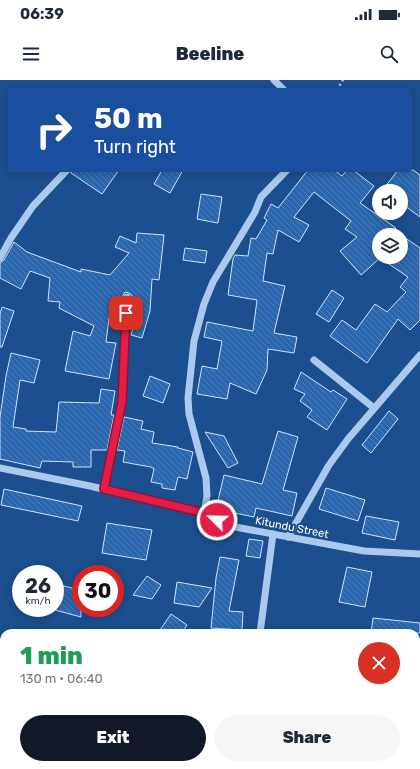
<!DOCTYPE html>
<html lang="en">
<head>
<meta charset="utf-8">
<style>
  :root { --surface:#fff; --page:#f6f6f7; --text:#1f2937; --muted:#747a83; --accent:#111827 }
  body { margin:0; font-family:Rubik,sans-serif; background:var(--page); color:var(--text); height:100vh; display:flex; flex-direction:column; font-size:15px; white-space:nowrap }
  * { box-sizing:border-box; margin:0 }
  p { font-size:13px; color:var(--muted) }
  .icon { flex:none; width:22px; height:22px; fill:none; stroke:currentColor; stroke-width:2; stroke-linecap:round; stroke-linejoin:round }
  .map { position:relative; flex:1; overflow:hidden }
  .details { position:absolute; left:0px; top:549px; width:420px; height:140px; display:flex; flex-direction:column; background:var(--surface); border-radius:12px 12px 0 0; box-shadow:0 2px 10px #0003 }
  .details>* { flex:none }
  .hud { position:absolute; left:8px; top:8px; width:404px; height:84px; border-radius:4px; box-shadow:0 2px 10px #0003; background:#1a4fa0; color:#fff; overflow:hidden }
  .controls { position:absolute; left:372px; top:104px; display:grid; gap:8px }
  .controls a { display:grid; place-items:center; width:36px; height:36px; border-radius:50%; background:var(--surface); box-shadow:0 2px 10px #0003; font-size:20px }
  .speed { position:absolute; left:12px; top:485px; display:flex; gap:8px; font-size:20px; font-weight:700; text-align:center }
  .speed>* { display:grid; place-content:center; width:52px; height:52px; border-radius:50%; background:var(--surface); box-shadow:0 2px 10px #0003; line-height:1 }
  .speed small { font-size:10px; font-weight:400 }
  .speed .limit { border:6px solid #d22; background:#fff; color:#111 }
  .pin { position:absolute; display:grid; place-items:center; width:34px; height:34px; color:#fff; margin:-17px; border-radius:8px; box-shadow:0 2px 6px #0006 }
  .me { position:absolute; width:44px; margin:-22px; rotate:293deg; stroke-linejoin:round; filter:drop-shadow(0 0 3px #0008) }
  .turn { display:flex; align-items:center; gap:14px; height:84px; padding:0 20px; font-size:18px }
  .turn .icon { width:52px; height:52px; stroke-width:2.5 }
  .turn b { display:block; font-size:28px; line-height:34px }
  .round { display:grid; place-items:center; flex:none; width:42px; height:42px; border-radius:21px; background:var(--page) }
  .overview { display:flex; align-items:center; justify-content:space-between; height:68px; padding:0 20px }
  h1 { font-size:24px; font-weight:800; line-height:30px; color:#1e9e55 }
  .action { display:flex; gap:8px; margin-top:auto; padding:8px 20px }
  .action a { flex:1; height:46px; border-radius:24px; background:var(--accent); color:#fff; font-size:16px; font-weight:800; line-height:46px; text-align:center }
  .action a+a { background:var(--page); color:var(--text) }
  .status { display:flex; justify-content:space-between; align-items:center; height:28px; padding:0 20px; background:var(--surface); direction:ltr }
  .status svg { height:11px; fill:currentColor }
  header { display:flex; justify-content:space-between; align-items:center; height:52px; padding:0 20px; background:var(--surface); font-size:18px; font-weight:800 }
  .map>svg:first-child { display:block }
  .building { fill:url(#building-back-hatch); stroke:#cfe3fa }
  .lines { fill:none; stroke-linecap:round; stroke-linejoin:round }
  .path { stroke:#a9c9ee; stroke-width:2.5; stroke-dasharray:2 3; stroke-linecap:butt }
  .minor { stroke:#a9c9ee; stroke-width:7 }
  .route-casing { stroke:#92132f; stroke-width:10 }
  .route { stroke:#e11d48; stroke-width:7 }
  .labels { text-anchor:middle; stroke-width:4; stroke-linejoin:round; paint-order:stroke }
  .street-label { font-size:11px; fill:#fff; stroke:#1b4f8f }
</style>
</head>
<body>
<div class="status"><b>06:39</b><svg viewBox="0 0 49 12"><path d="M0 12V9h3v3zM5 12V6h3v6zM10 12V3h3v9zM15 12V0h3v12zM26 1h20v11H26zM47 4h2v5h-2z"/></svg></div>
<header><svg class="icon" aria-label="menu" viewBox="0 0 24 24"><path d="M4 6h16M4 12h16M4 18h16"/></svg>Beeline<svg class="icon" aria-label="search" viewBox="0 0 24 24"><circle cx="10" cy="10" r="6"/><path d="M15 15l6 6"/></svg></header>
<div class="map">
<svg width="420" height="689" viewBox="0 0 420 689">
  <defs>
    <pattern id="building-back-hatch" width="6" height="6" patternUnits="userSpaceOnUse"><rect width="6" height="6" fill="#2a66ad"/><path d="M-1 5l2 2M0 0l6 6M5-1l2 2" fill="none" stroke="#4a7db9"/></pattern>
  </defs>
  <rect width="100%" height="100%" fill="#1b4f8f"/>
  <g class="building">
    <polygon points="72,90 119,90 102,114 71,93"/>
    <polygon points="162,90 183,90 170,113 154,104"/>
    <polygon points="308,90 334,90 342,96 347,90 353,90 374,106 360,123 396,148 394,150 401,155 379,155 379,177 401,177 401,155 420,168 420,240 410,250 398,239 367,283 330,256 342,240 356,250 375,224 387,232 406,212 400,207 408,197 380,178 361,195 340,171 357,157 345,149 351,141 314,112 294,137 309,145 299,162 278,150 273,174 267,173 263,201 285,206 274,253 297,257 294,273 268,269 267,290 256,314 230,303 227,319 197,314 202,286 217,289 222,261 204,257 207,242 253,251 257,220 228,215 233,179 235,175 248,176 251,158 256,159 267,140 264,138 271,124 278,128"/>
    <polygon points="398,90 413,90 420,95 420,137 401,123 401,111 382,111"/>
    <polygon points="201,114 222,117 218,143 197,139"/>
    <polygon points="137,153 164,155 159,200 152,199 150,231 142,258 131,255 136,237 131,236 132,215 129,213 125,212 122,217 121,234 110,231 106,262 116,263 109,299 65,291 73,251 90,256 94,246 59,228 60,222 48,221 50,198 30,191 21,209 0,198 0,183 4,180 14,162 27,172 81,192 81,189 110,195 129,173 115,167 120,156 136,163"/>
    <polygon points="185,168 207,171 205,183 183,180"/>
    <polygon points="332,210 344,218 329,242 316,234"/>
    <polygon points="2,227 14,231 2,267 0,267 0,234"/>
    <polygon points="11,273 40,280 34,303 20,300 13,347 26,349 26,351 56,352 59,322 99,323 101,309 115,311 111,335 114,335 107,370 91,370 91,387 73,387 73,382 42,381 40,388 0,379 0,337 6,296"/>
    <polygon points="301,292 331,312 333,310 347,319 327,350 307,337 312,330 300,321 305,314 294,309"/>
    <polygon points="150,296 170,304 163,323 143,316"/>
    <polygon points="389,331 398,339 371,373 362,365"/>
    <polygon points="124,337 143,341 141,349 154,352 152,363 178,367 178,368 193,372 187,399 178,397 175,410 162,408 162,404 151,402 154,389 151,387 123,382 125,371 117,370"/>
    <polygon points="278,351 298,357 283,410 297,413 292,436 256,428 254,437 216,429 224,395 262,404"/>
    <polygon points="205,352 224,356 238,383 228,388"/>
    <polygon points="326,408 365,420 358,441 319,429"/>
    <polygon points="4,409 82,426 78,441 1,425"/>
    <polygon points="366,436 399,442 395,460 362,453"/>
    <polygon points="107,443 152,450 146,480 102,473"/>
    <polygon points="249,459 263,461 260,478 246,476"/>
    <polygon points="220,477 239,480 229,531 243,532 242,550 211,548 216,498"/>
    <polygon points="347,487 372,492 365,527 339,522"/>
    <polygon points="147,496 161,505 152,519 133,515"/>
    <polygon points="177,502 212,508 199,527 174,523"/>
    <polygon points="55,504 81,510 81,537 55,530"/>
    <polygon points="171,534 187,545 182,553 158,553"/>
    <polygon points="373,538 420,543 420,553 371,553"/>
  </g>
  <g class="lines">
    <polyline class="path" points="337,10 343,0"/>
    <g class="minor">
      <polyline points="274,0 284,10"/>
      <polyline points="0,178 11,158 33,126 67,90"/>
      <polyline points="314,280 374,328"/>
      <polyline points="0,388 90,406 204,433 230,446 364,471 420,474"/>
      <polyline points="104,409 122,322 127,217"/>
      <polyline points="204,433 207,416 206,398 189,334 188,318 194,261 204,224 213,202 255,132 261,117 287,90"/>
      <polyline points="288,457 329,385 348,359 420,275"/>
      <polyline points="260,553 273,454"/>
      <polyline points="0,572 4,570"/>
    </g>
  </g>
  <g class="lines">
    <defs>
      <polyline id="route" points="126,233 122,322 104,409 204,433 217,440"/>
    </defs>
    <use href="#route" class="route-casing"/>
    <use href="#route" class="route"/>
  </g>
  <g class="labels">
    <g class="street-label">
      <text transform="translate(292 447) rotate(11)" y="4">Kitundu Street</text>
    </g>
  </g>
</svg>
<div class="controls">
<a><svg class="icon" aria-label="sound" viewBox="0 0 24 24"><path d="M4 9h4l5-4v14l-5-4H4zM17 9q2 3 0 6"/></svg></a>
<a><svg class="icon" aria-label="layers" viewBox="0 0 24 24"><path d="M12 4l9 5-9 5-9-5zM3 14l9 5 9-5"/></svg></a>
</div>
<div class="speed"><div>26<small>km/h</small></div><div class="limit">30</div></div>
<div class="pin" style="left:126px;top:233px;background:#d93025"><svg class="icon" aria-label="arrive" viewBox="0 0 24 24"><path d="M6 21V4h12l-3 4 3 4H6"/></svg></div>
<svg class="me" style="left:217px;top:440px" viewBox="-20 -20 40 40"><circle r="17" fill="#e11d48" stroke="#fff" stroke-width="3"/><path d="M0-11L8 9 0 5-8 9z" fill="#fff"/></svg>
<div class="hud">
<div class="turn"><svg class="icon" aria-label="right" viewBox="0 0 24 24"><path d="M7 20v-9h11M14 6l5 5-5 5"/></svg><div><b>50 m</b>Turn right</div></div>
</div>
<section class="details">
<div class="overview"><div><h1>1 min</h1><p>130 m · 06:40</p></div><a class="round" style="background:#d93025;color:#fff"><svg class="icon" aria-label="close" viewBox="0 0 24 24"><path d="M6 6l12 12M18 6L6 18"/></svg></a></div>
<div class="action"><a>Exit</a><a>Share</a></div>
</section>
</div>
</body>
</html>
